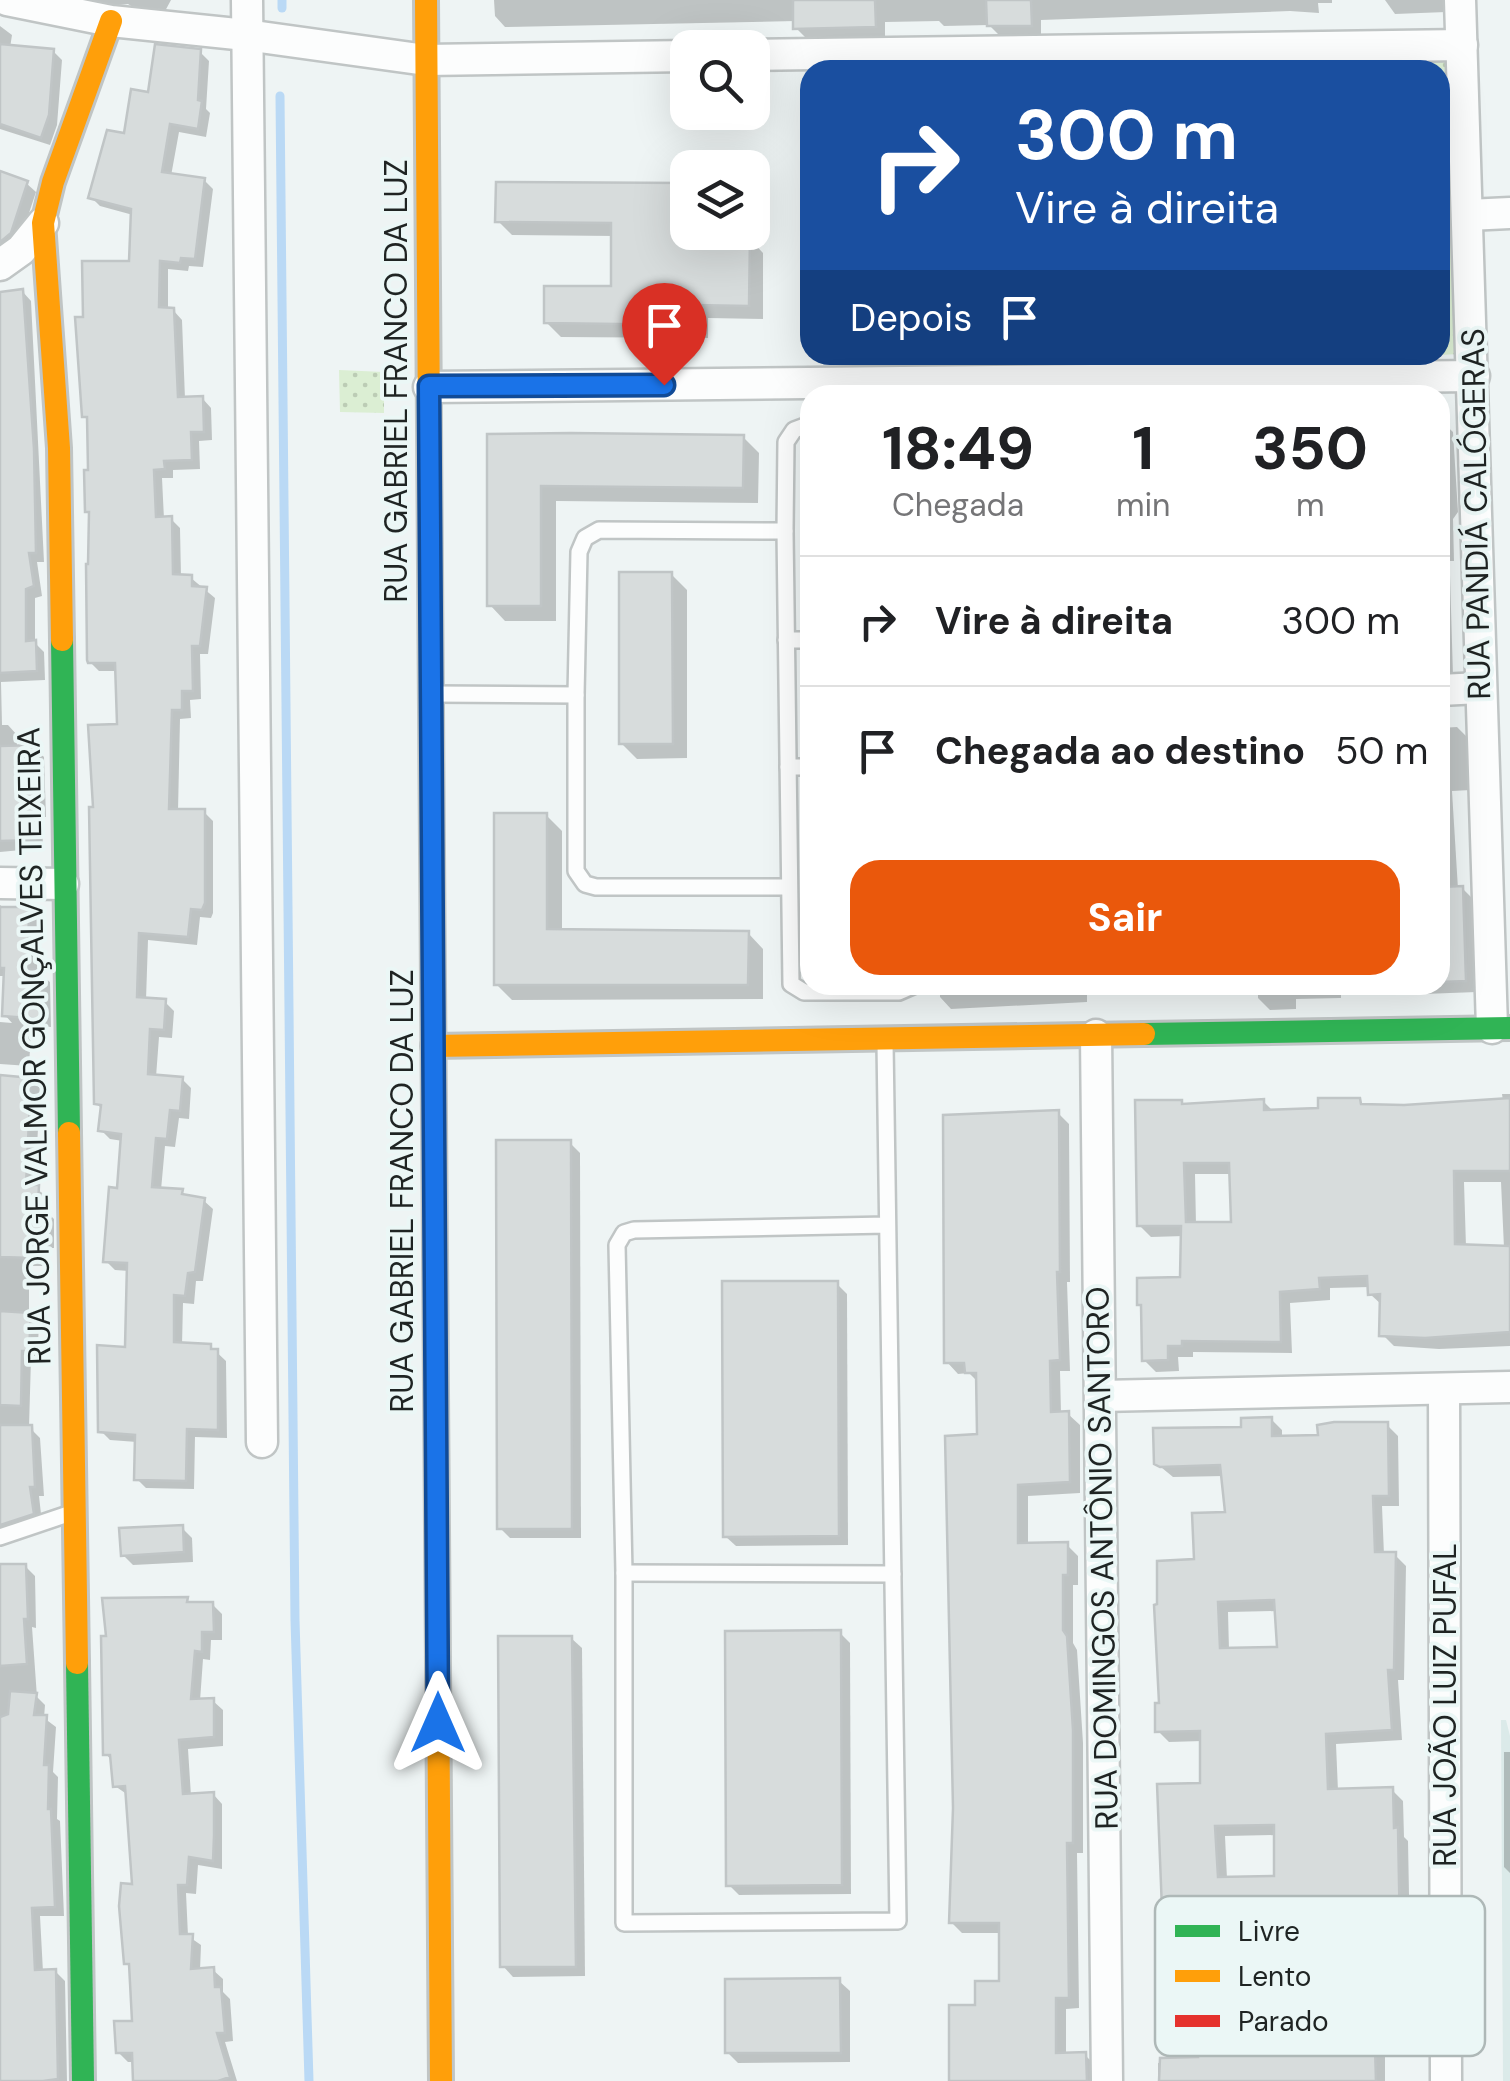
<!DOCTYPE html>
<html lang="pt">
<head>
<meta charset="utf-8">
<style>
  :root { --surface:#fff; --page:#f2f2f2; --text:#202124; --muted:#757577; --line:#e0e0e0; --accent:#ea580c }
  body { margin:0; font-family:"DM Sans",sans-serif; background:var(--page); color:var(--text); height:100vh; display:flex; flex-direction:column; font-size:38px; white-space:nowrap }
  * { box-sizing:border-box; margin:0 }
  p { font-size:32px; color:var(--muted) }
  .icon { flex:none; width:55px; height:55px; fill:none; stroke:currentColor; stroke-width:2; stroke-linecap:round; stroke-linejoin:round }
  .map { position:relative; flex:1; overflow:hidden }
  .drawer { position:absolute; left:800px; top:385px; width:650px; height:610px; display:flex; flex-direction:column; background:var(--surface); border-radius:30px; box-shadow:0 10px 40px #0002 }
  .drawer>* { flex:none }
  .banner { position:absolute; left:800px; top:60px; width:650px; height:305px; border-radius:30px; box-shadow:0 10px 40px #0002; background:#1a4fa0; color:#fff; overflow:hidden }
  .buttons { position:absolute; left:670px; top:30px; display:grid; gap:20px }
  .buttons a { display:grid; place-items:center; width:100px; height:100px; border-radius:20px; background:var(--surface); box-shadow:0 10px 40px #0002; font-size:50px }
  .pin { position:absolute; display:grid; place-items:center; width:85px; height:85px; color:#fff; margin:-102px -42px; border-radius:50% 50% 50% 0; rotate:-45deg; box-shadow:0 0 10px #0007 }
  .pin .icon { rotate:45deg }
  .me { position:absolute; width:110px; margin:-55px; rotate:0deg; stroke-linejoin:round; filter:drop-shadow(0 0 8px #0008) }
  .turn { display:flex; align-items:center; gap:35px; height:210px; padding:0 50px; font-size:45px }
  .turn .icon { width:130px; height:130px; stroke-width:2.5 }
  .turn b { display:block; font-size:70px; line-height:85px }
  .then { display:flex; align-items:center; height:95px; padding:0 50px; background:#0003; gap:20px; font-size:38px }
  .eta { display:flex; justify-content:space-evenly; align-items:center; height:170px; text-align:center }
  .eta b { font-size:60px; font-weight:700; line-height:70px }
  .cta { display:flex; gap:20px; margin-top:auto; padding:20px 50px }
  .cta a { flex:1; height:115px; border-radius:30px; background:var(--accent); color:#fff; font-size:40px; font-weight:700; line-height:115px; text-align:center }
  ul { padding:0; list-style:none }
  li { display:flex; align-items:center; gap:30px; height:130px; padding:0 50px; border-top:2px solid var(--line) }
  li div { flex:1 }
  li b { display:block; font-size:38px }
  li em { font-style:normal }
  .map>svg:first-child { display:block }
  .built { fill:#dbeae9 }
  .park { fill:url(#park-dots) }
  .shadow { fill:#0003; fill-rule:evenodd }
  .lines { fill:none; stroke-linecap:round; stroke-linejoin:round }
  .stream { stroke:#bad9f5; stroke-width:9 }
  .building { fill:#d7dcdc; stroke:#c0c5c6; stroke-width:2.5; fill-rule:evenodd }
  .lane-casing { stroke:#c0c5c5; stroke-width:20 }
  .street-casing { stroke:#c0c5c5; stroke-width:35 }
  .fast-casing { stroke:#c0c5c5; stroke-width:28 }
  .slow-casing { stroke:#c0c5c5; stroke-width:28 }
  .jam-casing { stroke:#c0c5c5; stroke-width:28 }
  .lane { stroke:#fcfdfd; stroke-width:15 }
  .street { stroke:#fcfdfd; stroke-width:30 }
  .fast { stroke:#30b455; stroke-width:22 }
  .slow { stroke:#ff9f0a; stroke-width:22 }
  .jam { stroke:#e5322d; stroke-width:22 }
  .route-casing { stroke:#114b97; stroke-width:25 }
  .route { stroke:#1a73e8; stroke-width:18 }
  .labels { text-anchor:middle; stroke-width:8; stroke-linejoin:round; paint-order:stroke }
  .street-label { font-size:32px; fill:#1f2423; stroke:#ebf7f6 }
  .key { fill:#ebf7f6; stroke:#aeb8b7; stroke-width:2.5 }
  .key-label { font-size:28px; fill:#1f2423 }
</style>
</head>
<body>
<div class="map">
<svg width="1510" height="2081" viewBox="0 0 1510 2081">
  <defs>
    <pattern id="park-dots" width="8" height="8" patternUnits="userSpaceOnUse" patternTransform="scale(2.5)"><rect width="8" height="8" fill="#dbeed3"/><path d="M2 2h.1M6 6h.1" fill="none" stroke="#bcccb5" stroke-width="1.8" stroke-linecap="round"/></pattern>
  </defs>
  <rect width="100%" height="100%" fill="#eef4f4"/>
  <polygon class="built" points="1501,1720 1506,1720 1510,1736 1510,2081 1503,2081"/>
  <g class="park">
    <polygon points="1448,60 1458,354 1440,355 1440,70 1110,70"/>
    <polygon points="1122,355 1434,355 1123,365"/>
    <polygon points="339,370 384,372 384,413 340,412"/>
  </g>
  <g class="shadow">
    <polygon points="79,0 171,0 164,13 139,11 128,4 109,6"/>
    <polygon points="494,0 1332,0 1332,3 1318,3 1319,13 1290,11 1041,20 1041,35 1000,36 989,25 944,26 939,21 885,22 885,36 806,38 796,28 796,21 505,27 495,16"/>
    <polygon points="1385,0 1446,0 1446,12 1395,14"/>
    <polygon points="0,26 12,35 10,48 53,51 62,60 57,125 50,145 0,129"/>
    <polygon points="200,52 209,61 206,109 210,113 206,137 179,132 171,176 204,180 213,189 203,267 189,266 188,271 168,269 168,310 173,310 182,320 185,399 202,398 211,408 212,440 199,441 200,469 173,470 173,478 162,478 164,519 171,519 180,528 181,577 191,578 215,598 208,654 200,654 201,699 190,700 191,718 180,719 178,811 204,812 213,821 213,913 211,918 200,917 197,945 148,940 146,1000 165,1002 174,1011 172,1038 159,1037 156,1077 182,1079 191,1088 189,1119 179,1118 175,1147 165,1146 161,1190 181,1192 187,1198 203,1200 213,1209 203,1281 196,1281 194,1304 183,1303 182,1345 210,1346 226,1361 227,1438 195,1437 194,1489 146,1488 137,1479 137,1442 110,1440 101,1431 128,1350 129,1271 115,1270 106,1261 119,1190 123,1141 110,1139 101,1130 103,1110 96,1103 96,810 120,726 118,671 99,671 90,662 92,516 87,511 91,473 89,421 84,416 86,319 132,264 133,215 100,206 91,197 150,95"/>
    <polygon points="0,173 26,183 36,192 19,243 0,259"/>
    <polygon points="498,185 688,232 716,232 716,238 749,238 763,253 763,319 708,318 708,338 561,337 546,322 613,289 614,236 512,235 498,221"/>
    <polygon points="22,291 31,301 44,562 37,562 42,596 35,598 35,643 44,652 45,680 1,682 2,725 8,725 17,735 17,748 35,748 44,757 46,817 42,817 43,848 0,852 0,294"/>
    <polygon points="943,355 1025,355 1026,368 980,368 967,356"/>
    <polygon points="1440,420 1453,432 1458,512 1453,519 1454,561 1450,561 1450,575 1453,676 1440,677"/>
    <polygon points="490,436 743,437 759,453 758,503 556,501 556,621 505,621 490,605"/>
    <polygon points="671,574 687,590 687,758 637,759 621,743"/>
    <polygon points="1457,727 1469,739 1471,790 1452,791 1458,889 1462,888 1474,900 1477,992 1424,994 1415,985 1440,985 1440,728"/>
    <polygon points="546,815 562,831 562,932 748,933 763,949 763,999 512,1000 496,984"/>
    <polygon points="0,905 5,909 28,910 38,919 37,972 50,982 51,1027 23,1025 31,1033 29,1066 0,1064 0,1022 12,1023 5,1015 6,976 0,976"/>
    <polygon points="940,985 1121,985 1087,986 1087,1002 951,1009 940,997"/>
    <polygon points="1202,985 1364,985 1365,992 1341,992 1341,998 1296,999 1296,1009 1270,1010 1258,998 1258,994 1228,995 1225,992 1209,992"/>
    <polygon points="31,1079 40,1088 35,1188 48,1197 47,1212 54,1219 54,1248 43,1248 43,1266 29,1266 29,1315 39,1325 37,1360 31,1359 29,1427 40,1438 44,1496 39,1496 42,1523 0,1537 0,1087"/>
    <path d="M1502 1094H1510V1346L1439 1349 1394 1346 1382 1334V1305L1370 1294V1287L1330 1288V1300L1290 1303 1292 1353 1193 1352V1357H1178L1179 1371 1156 1372 1144 1360V1309L1139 1304 1183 1280 1184 1236 1151 1237 1139 1225 1181 1102 1185 1106 1263 1101 1274 1112 1320 1111 1359 1100 1365 1106 1503 1101ZM1195 1174H1232L1234 1224 1196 1225ZM1464 1182H1501L1504 1248 1466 1247Z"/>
    <polygon points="1058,1113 1069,1124 1070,1282 1067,1282 1070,1371 1060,1371 1061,1414 1068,1414 1080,1425 1080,1493 1028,1496 1028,1545 1067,1545 1078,1556 1078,1585 1073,1585 1073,1643 1077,1650 1083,1743 1083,1853 1077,1853 1079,2008 1066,2009 1066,2055 1085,2055 1096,2066 1097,2081 952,2081 977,2008 1002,1983 1001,1933 962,1933 951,1922 979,1436 978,1382 969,1373 958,1374 947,1362"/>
    <polygon points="570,1143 580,1153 581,1538 510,1538 500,1528"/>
    <polygon points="837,1284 847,1294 848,1545 736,1546 725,1536"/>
    <path d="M1271 1419 1282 1430V1438H1320L1387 1425 1398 1436 1399 1506H1382L1384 1555H1395L1406 1566 1404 1680H1398L1402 1740 1336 1744 1338 1791 1392 1790 1403 1801 1404 1837 1408 1841 1412 2056 1385 2057V2081H1158V2063L1201 2059 1343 2003V1970L1253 1971 1244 1962H1199V1972H1172L1161 1961 1202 1786V1741L1169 1742 1158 1731 1161 1705 1196 1561 1228 1515 1224 1476 1173 1477 1156 1463ZM1277 1611 1280 1650H1229L1228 1612ZM1277 1835V1879H1227L1225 1836Z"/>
    <polygon points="182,1528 192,1538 193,1562 133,1565 123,1555"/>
    <polygon points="0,1566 25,1566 35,1576 36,1628 32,1627 37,1697 45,1705 44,1718 56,1727 53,1772 58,1777 57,1819 60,1821 64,1916 40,1916 43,1972 55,1971 65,1981 67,2081 0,2081"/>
    <polygon points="187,1600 192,1605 212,1604 222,1614 222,1640 211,1640 210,1660 203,1659 200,1701 213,1701 223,1710 223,1746 188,1749 191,1796 213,1794 222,1804 222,1869 198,1865 196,1894 186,1893 188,1936 201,1945 200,1971 213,1970 223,1979 223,1992 230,1999 233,2041 225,2042 237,2081 135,2081 135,2062 128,2062 118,2052 134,2023 131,1968 126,1963 135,1886 128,1795 115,1786 113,1762 106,1754"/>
    <polygon points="840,1633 850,1643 851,1894 739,1895 729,1885"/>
    <polygon points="571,1638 582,1648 585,1976 513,1977 503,1966"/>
    <polygon points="1504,1752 1510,1752 1510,1873 1504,1867"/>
    <polygon points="839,1981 850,1991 850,2062 738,2063 727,2052"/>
  </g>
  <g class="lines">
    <g class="stream">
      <polyline points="282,0 282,8"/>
      <polyline points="280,96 295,1620 309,2081"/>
    </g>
  </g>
  <g class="building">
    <polygon points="793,0 875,0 876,27 793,29"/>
    <polygon points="986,0 1031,0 1032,26 987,26"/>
    <polygon points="0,44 54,49 49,115 41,138 0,124"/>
    <polygon points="155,44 201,49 198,100 202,101 198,129 170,124 162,172 205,178 195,259 181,258 180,263 160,261 159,307 174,308 178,397 203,396 204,432 191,432 192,460 164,461 165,469 154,470 156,517 172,516 173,574 192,575 192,586 207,587 200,646 192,646 193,691 182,691 182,710 172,710 169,809 205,809 205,903 202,910 191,909 188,937 139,933 137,997 166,999 164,1030 150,1029 148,1074 183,1077 180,1111 170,1110 167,1139 156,1138 152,1187 183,1189 182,1194 205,1198 195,1272 188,1273 185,1296 174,1295 174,1342 211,1344 211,1349 218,1349 218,1430 187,1429 186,1481 134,1480 135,1435 98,1432 97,1345 125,1347 127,1263 103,1262 109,1187 117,1188 121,1134 98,1131 101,1105 94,1104 89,807 93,807 88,725 117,724 115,663 88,663 87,660 86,564 88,564 89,512 85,512 84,470 88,470 87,417 82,417 75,317 83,317 82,261 129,261 131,209 88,198 107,130 124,133 131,89 148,92"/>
    <polygon points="0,171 28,181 11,233 0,242"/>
    <polygon points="496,182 688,183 688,232 750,236 749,306 695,305 695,325 544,323 544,286 611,286 611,223 495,222"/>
    <polygon points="23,289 34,449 36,553 29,553 34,586 26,589 26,641 36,640 37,671 0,673 0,292"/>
    <polygon points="571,433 744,435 743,488 541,486 541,606 487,606 487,434"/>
    <polygon points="619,572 672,572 673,744 619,744"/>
    <polygon points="36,745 35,840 0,841 0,746"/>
    <polygon points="494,813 547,813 547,929 749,931 748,985 494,985"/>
    <polygon points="1463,886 1466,981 1440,982 1440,887"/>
    <polygon points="0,907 29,907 28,969 42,970 42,1019 2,1016 4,968 0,968"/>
    <polygon points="0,1075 31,1078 26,1185 39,1185 38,1207 45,1207 46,1240 34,1240 34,1258 0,1257"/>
    <path d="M1318 1098H1360L1361 1104 1404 1105 1510 1098V1171H1454L1455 1244 1510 1246V1332L1425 1338 1379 1336 1380 1294 1368 1295 1367 1276 1319 1278 1320 1289 1280 1292 1281 1342 1182 1341V1346H1168V1360L1142 1361 1141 1305H1137V1278L1180 1277 1181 1226H1137L1135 1100H1182V1104L1264 1099V1110L1318 1108ZM1184 1163H1229L1231 1222H1186Z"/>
    <polygon points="1059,1110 1060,1272 1057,1272 1060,1360 1050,1361 1051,1412 1069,1411 1070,1482 1018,1485 1018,1543 1068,1542 1068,1575 1063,1575 1063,1630 1067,1636 1073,1730 1073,1843 1067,1843 1069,1998 1056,1998 1056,2053 1086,2052 1087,2081 949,2081 949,2005 975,2005 975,1981 999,1981 999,1923 949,1923 953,1808 945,1436 977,1434 976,1373 965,1373 964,1363 944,1363 943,1115"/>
    <polygon points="496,1140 571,1140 572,1529 497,1529"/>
    <polygon points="722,1281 838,1281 839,1536 723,1537"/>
    <polygon points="0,1311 31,1313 29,1351 22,1351 21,1406 0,1405"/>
    <path d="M1272 1417V1436L1318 1435 1317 1425 1334 1422H1388L1389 1496H1373L1375 1552H1396L1394 1670H1388L1392 1730 1326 1734 1328 1789 1393 1787 1394 1828 1398 1827 1402 2046 1375 2047 1376 2081H1159L1160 2058 1198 2057 1196 2006 1341 2001 1340 1960 1240 1961 1239 1951 1189 1952V1962H1159L1158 1935H1163L1157 1784 1200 1783V1731L1155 1732V1703H1159L1154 1605 1157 1604V1561L1194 1559 1192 1513 1225 1512 1220 1465 1160 1467 1154 1464 1153 1428 1241 1427V1418ZM1274 1600 1277 1647 1220 1648 1218 1602ZM1274 1825V1876L1218 1877 1215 1826Z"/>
    <polygon points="0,1425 32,1425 35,1487 30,1487 34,1514 0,1525"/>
    <polygon points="183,1525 184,1552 121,1556 119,1528"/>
    <polygon points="0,1564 26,1564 28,1619 24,1619 27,1664 0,1666"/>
    <polygon points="188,1597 187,1602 213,1602 214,1632 202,1632 202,1652 195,1651 191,1699 214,1698 214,1737 179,1740 183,1794 214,1792 214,1836 213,1861 189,1857 187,1885 178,1885 180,1934 193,1934 191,1969 214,1967 215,1987 221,1987 225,2033 217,2033 230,2077 218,2081 133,2081 132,2053 116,2053 114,2021 132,2021 129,1964 124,1964 119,1906 121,1883 132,1884 125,1786 113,1787 110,1755 103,1755 101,1636 106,1636 102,1598"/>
    <polygon points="841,1630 842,1885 726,1886 725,1631"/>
    <polygon points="498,1636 572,1636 576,1967 500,1967"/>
    <polygon points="10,1691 37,1693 34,1715 47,1715 44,1765 49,1765 48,1809 51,1809 55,1907 32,1908 35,1970 56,1969 58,2079 43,2081 0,2081 0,1717 8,1714"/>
    <polygon points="840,1978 841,2053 725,2053 725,1979"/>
  </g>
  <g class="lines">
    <defs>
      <g id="lane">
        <polyline points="785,531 786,442 794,430 810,424"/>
        <polyline points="786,640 810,640"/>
        <polyline points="433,694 576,695 579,552 585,538 599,530 785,531 791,984 804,992 899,992 915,985"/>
        <polyline points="576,695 576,871 585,884 596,887 789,887"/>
        <polyline points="788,767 810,767"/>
        <polyline points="885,1043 898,1921 624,1923 624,1573 617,1245 624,1233 634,1230 887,1225"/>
        <polyline points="0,1537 71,1513"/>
        <polyline points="624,1573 893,1574"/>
      </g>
      <g id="street">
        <polyline points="7,0 111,21 246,35 426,60 688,56"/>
        <polyline points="247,0 262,1442"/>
        <polyline points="1460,0 1492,1028"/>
        <polyline points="752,55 1462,45"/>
        <polyline points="1468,215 1510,213"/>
        <polyline points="0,265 21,250 43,223"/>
        <polyline points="429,387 1474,376"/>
        <polyline points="1440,690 1480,688"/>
        <polyline points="0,883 63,884"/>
        <polyline points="1096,1035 1107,2081"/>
        <polyline points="1444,1389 1446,2081"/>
        <polyline points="1101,1396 1510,1387"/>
      </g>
      <g id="fast">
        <polyline points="62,640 69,1133"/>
        <polyline points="1144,1034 1510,1028"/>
        <polyline points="77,1663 83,2081"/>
      </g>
      <g id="slow">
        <polyline points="426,0 432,851"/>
        <polyline points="62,640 59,448 43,223 53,182 111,21"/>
        <polyline points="433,1046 1144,1034"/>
        <polyline points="69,1133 77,1663"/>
        <polyline points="435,1253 441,2081"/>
      </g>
      <polyline id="jam" points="432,851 435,1253"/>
    </defs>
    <use href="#lane" class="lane-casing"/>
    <use href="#street" class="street-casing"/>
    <use href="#fast" class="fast-casing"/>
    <use href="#slow" class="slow-casing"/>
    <use href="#jam" class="jam-casing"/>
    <use href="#lane" class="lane"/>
    <use href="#street" class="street"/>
    <use href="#fast" class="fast"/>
    <use href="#slow" class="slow"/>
    <use href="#jam" class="jam"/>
  </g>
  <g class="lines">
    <defs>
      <polyline id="route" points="438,1723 429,386 664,385"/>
    </defs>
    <use href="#route" class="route-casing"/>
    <use href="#route" class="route"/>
  </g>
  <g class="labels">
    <g class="street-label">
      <text transform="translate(396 381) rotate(-90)" y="11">RUA GABRIEL FRANCO DA LUZ</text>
      <text transform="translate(1476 514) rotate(-91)" y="11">RUA PANDIÁ CALÓGERAS</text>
      <text transform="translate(34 1046) rotate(-91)" y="11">RUA JORGE VALMOR GONÇALVES TEIXEIRA</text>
      <text transform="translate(402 1191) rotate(-90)" y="11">RUA GABRIEL FRANCO DA LUZ</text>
      <text transform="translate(1102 1558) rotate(-91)" y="11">RUA DOMINGOS ANTÔNIO SANTORO</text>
      <text transform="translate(1445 1705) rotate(-90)" y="11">RUA JOÃO LUIZ PUFAL</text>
    </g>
  </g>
  <rect x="1155" y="1896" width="330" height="160" rx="15" class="key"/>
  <rect x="1175" y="1925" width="45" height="12" fill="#30b455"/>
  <rect x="1175" y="1970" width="45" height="12" fill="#ff9f0a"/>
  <rect x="1175" y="2015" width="45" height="12" fill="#e5322d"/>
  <g class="key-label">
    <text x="1238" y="1941">Livre</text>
    <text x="1238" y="1986">Lento</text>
    <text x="1238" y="2031">Parado</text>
  </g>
</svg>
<div class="buttons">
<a><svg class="icon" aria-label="search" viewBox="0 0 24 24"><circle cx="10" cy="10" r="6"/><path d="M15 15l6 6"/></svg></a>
<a><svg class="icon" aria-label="layers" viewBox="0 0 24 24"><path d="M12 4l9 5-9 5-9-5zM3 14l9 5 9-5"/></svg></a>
</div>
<div class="pin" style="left:664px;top:385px;background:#d93025"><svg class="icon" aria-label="arrive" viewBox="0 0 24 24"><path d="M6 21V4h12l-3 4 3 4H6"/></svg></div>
<svg class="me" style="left:438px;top:1723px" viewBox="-20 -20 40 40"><path d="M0-17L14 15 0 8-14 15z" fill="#1a73e8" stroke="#fff" stroke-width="4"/></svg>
<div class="banner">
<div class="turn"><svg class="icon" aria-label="right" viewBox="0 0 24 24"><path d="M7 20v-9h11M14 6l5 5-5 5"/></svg><div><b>300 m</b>Vire à direita</div></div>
<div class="then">Depois<svg class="icon" aria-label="arrive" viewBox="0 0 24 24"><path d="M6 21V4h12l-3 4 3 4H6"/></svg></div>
</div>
<section class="drawer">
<div class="eta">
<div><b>18:49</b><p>Chegada</p></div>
<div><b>1</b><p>min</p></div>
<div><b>350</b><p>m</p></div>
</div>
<ul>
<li><svg class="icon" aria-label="right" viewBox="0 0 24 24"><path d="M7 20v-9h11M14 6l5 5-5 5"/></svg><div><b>Vire à direita</b></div><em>300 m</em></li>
<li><svg class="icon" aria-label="arrive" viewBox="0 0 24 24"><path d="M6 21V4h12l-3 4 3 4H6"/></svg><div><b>Chegada ao destino</b></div><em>50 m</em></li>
</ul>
<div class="cta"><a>Sair</a></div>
</section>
</div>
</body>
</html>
